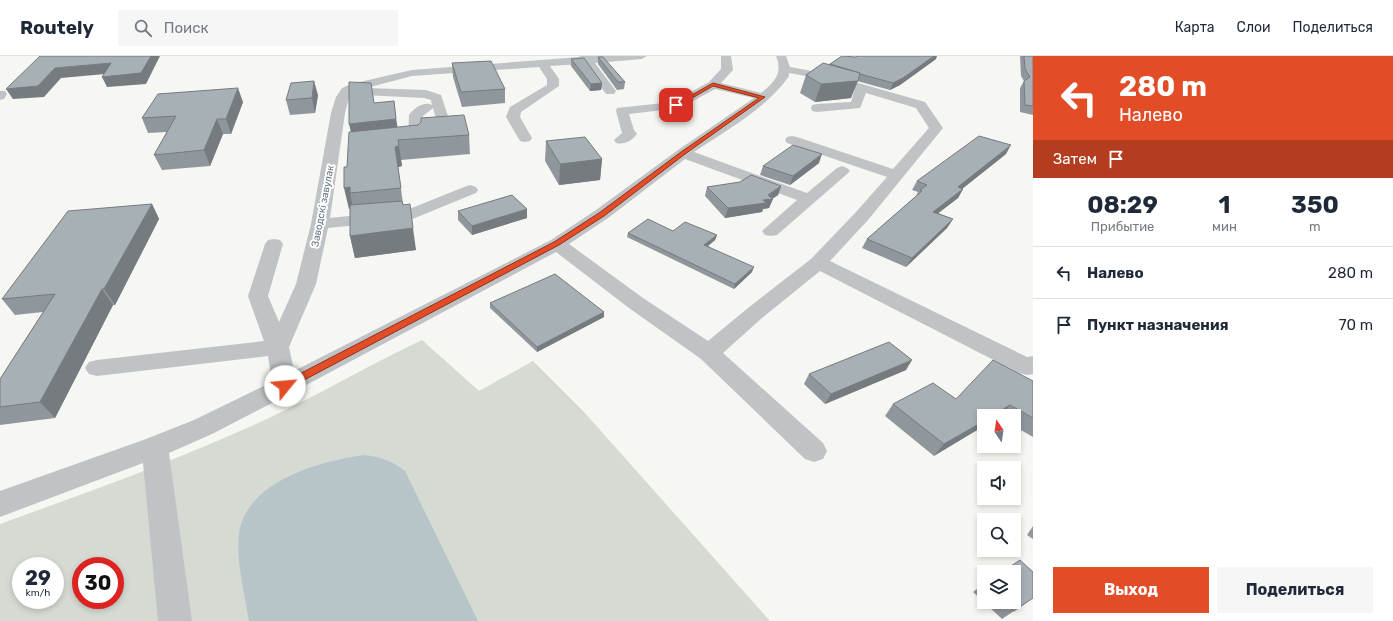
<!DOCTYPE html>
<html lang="ru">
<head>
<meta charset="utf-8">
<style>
  :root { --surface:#fff; --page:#f6f6f7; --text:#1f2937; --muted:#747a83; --line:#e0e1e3; --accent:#e24d27 }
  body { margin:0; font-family:Rubik,sans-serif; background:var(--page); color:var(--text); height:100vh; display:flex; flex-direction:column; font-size:15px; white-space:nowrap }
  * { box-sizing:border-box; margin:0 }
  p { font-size:13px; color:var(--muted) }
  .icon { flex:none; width:22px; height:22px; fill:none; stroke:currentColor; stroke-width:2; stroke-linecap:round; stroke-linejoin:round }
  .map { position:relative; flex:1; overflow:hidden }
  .sheet { display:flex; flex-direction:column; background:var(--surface); width:360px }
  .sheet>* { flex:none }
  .banner { background:#e24d27; color:#fff; overflow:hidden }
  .needle { width:26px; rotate:347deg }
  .fabs { position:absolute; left:977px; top:353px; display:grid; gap:8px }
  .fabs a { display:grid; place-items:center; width:44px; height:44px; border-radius:0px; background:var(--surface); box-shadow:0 2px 6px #0003; font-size:20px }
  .speed { position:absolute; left:12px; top:501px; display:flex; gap:8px; font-size:20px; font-weight:700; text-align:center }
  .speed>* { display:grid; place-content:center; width:52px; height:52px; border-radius:50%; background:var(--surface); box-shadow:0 2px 6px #0003; line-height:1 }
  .speed small { font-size:10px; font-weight:400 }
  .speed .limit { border:6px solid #d22; background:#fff; color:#111 }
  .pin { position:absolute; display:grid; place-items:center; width:34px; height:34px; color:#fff; margin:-17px; border-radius:8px; box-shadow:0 2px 6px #0006 }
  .me { position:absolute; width:44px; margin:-22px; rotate:62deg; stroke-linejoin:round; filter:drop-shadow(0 0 3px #0008) }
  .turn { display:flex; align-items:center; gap:14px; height:84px; padding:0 20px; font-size:18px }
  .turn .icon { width:52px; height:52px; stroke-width:2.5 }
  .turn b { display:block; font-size:28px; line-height:34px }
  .then { display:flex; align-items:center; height:38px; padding:0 20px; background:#0003; gap:8px; font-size:15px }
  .eta { display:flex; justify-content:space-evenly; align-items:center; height:68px; text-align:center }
  .eta b { font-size:24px; font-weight:700; line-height:28px }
  .button { display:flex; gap:8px; margin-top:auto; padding:8px 20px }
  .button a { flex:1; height:46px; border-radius:0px; background:var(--accent); color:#fff; font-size:16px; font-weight:700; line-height:46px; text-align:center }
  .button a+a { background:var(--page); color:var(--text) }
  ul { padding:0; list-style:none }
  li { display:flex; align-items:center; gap:12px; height:52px; padding:0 20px; border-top:1px solid var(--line) }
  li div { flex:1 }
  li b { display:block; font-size:15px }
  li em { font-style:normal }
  header { display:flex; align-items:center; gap:24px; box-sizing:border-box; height:56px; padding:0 20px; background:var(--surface); border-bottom:1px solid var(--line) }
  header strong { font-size:19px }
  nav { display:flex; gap:22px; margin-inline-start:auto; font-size:14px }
  .search { width:280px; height:36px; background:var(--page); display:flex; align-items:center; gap:10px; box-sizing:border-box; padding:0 14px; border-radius:0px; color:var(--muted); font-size:15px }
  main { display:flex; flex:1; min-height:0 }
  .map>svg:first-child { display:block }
  .green { fill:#d5dbd2; fill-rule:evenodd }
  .water { fill:#b7c4c8 }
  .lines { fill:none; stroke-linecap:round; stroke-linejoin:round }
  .minor { fill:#bfc3c6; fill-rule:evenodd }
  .wall { fill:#90979c }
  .shaded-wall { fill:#757b7f }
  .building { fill:#a7b0b5; stroke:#757b7f }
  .route { fill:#e24d27; stroke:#933219 }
  .labels { text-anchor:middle; stroke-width:4; stroke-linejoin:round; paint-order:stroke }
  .far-street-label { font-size:10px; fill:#657783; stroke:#fff }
</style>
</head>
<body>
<header>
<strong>Routely</strong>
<div class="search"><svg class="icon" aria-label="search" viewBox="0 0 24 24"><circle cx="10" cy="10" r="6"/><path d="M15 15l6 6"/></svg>Поиск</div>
<nav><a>Карта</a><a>Слои</a><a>Поделиться</a></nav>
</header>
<main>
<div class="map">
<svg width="1033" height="565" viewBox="0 0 1033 565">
  <rect width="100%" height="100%" fill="#f6f6f2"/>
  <path class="green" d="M422 284 479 335 533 305 584 356 770 565H0V468C91 435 183 402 271 361 322 337 371 308 422 284ZM21 510H55V544H21ZM81 510H115V544H81Z"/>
  <path class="water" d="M364 399C381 401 392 405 405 415L478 565H249C245 539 234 497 240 472 252 423 322 405 364 399Z"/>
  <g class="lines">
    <g class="minor">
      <path d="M579 0H647L642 3 595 7 616 35 614 38H606L584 8 550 10 559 23V30L521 56 520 61 532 82 530 85 525 86 520 85 506 61 510 51 547 29V23L539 11 412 20 359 34 350 38 345 57 330 162 407 154 464 131 470 129 476 131 478 134 476 137 410 164 328 172 316 228 289 291 294 315 551 184 596 154 678 94 754 42 715 33 680 52 629 58 634 74 637 78C632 85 624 89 616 87L614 84 622 77 616 55 617 52 673 46 709 26 721 13V0H731L733 14 721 27 761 37C775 26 783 17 776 0H786L790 11 823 17 925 46 943 72 868 164 830 205 1027 301 1033 300V318L1027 319 1019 317 820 215 762 262 723 297 823 387 827 395 823 403 814 406 805 403 701 303 629 252 556 196 293 336 212 378 169 397 192 565H158L143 407 0 461V435L146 383 194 364 272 326 268 300 97 320 89 318 85 312 89 306 97 304 264 285 248 240 265 188 268 184 274 183 280 184 283 188 268 240 279 266 296 228 311 168 331 57 336 41 342 32 351 28 412 14 580 1ZM789 17 817 22 855 33 851 46 817 48 812 49 811 52 812 55 817 56 860 52 866 37 916 52 929 72 893 113 797 81 792 80 787 81 785 84 787 87 887 121 856 156 811 203 748 252 708 285 643 242 569 188 608 162 685 103 797 144 762 175 765 179 771 180 777 179 847 118 850 115 847 112 842 110 837 112 807 137 694 96C727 74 766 53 789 20Z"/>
      <path d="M367 32 426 34 441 39 448 60 446 63H436L433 52 423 60 422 84 420 87 400 90 395 89 393 86 395 83 408 81 409 59C414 52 424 45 432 49L431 44 424 42 363 39 361 36 363 33Z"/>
      <polygon points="0,35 5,35 7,38 4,43 0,44"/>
    </g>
  </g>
  <g class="wall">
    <polygon points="1020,0 1033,0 1033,59 1020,56 1020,32 1024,25 1021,20"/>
    <polygon points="598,1 625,26 624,33 617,34 598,8"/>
    <polygon points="856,1 936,3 900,29 890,34 857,25 851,42 815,46 800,37 806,19 830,8"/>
    <polygon points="571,3 602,27 601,34 590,35 571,10"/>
    <polygon points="452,7 505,33 505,47 462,51 453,21"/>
    <polygon points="318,39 315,57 290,59 286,44"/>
    <polygon points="394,45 397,71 469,79 470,98 401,104 402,110 398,111 403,148 416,194 355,202 350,180 350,153 349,153 347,111 351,76 374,47"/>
    <polygon points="243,46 231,78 223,78 210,110 162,114 154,99 167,76 148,77 142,62"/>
    <polygon points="546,85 602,103 600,124 559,129 545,105"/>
    <polygon points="1006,98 962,133 963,133 958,142 938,157 953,163 947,172 906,211 862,192 867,183 916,140 918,136 912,134 917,125"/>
    <polygon points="819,107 790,129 760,119 763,110"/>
    <polygon points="781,130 778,139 772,143 769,152 763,153 762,156 725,162 705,140 707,131"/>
    <polygon points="152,148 159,163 115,249 113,249 55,362 0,369 0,323 43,256 15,259 2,243"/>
    <polygon points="458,155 527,162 472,179 458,164"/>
    <polygon points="673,175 717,179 715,184 708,190 752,216 734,233 627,181 628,177"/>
    <polygon points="490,247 604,261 537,296 490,252"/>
    <polygon points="906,314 825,348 804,328 809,318"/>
    <polygon points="1033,325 1033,381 1014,370 1014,360 984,360 934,400 885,360 893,348 956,343"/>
    <polygon points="1033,470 1033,483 1027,479"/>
    <polygon points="984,527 984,546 1014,546 1014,555 1002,563 973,536"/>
  </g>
  <g class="shaded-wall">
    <polygon points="151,0 160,0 146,28 107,31 102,21"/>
    <polygon points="934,0 937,0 936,3 900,29 890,34 893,27"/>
    <polygon points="111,7 116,17 61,22 44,41 13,43 6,33 55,12"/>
    <polygon points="314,25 318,39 315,57 312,42"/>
    <polygon points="858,25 851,42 815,46 821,28"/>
    <polygon points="602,27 601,34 590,35 591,28"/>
    <polygon points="238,32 243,46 231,78 226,63"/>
    <polygon points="217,63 223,78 210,110 204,94"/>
    <polygon points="396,63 399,79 353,84 349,68"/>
    <polygon points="1011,89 1006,98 953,140 958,131"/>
    <polygon points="399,90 402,110 398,111 404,153 395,91"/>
    <polygon points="822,98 819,107 790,129 793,120"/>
    <polygon points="602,103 600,124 559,129 560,108"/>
    <polygon points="781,130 778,139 772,143 773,143 769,152 763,153 762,156 725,162 728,152 763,144"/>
    <polygon points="350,131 350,137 353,152 349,153 344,132"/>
    <polygon points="963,133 958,142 928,165 933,156"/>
    <polygon points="152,148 159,163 115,249 104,233"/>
    <polygon points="527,153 527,162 472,179 472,170"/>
    <polygon points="953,163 947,172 906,211 912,202"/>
    <polygon points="413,172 416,194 355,202 350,180"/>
    <polygon points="717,179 715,184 703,194 704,189"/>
    <polygon points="754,211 752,216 734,233 735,228"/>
    <polygon points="102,233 113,249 55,362 40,346"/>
    <polygon points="604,256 604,261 537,296 537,291"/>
    <polygon points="912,304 906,314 825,348 831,338"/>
    <polygon points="1010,349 1001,360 992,360"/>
    <polygon points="984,365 984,370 934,400 944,388"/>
  </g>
  <g class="building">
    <polygon points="40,0 151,0 141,17 102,21 111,7 55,12 38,30 6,33"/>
    <polygon points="842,0 856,1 857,0 934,0 903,22 893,27 860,18 860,17 830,8"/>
    <polygon points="1024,0 1033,0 1033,50 1025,49 1024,25 1030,21 1025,13"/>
    <polygon points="598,1 603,1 625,26 618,26"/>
    <polygon points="584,2 602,27 591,28 571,3"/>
    <polygon points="491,5 505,33 461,36 452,7"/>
    <polygon points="823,7 860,17 858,25 821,28 806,19"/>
    <polygon points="314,25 312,42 286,44 291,27"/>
    <polygon points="349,26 371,27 374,47 394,45 396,63 349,68"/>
    <polygon points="238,32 226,63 217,63 204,94 154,99 176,60 142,62 158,38"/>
    <polygon points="464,59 469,79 398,84 399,90 395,91 401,132 350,137 350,131 344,132 344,111 347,111 349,76 418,69 421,66 421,62"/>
    <polygon points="979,80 1011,89 958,131 963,133 933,156 953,163 912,202 867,183 922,135 920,134 927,129 917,125"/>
    <polygon points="585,81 602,103 560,108 546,85"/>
    <polygon points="793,89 822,98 793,120 763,110"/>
    <polygon points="751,119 781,130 768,139 773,143 763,144 766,147 728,152 707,131 740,126"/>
    <polygon points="512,139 527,153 472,170 458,155"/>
    <polygon points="402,145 403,149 410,148 413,172 350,180 350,149"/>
    <polygon points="152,148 104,233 102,233 40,346 0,351 0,323 55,238 2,243 68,155"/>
    <polygon points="648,163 673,175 685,166 717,179 704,189 754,211 735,228 628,177"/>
    <polygon points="555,218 604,256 537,291 490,247"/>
    <polygon points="889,286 912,304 831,338 809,318"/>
    <polygon points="993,304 1033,325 1033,362 1010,349 992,360 984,360 984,365 944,388 893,348 933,327 956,343"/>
    <polygon points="1020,504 1033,516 1033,542 1014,555 1004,546 1014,546 1014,516 1002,516"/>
  </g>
  <polygon class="route" points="713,27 765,41 685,98 604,160 559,189 289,332 282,332 280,330 282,327 554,186 599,157 681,96 759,42 713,30 678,50 674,49"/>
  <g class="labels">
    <g class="far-street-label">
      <text transform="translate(322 150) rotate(-79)" y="4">Заводскі завулак</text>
    </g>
  </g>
</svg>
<div class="fabs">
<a><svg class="needle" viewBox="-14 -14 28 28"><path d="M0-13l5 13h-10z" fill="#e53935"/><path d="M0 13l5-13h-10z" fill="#747a83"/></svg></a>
<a><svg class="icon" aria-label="sound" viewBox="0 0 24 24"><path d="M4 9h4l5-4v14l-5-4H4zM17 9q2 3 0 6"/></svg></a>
<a><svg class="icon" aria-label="search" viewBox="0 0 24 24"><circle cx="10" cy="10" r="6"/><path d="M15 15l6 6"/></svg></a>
<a><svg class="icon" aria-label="layers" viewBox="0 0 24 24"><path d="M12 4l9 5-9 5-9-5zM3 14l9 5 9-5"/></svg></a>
</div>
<div class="speed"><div>29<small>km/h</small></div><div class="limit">30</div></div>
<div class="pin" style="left:676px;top:49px;background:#d93025"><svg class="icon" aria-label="arrive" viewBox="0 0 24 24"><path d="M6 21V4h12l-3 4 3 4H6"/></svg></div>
<svg class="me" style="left:285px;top:330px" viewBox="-20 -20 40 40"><circle r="19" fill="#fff"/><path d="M0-13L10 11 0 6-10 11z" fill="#e24d27"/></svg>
</div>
<section class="sheet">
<div class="banner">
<div class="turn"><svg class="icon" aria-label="left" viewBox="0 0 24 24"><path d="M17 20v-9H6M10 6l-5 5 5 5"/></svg><div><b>280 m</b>Налево</div></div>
<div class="then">Затем<svg class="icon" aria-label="arrive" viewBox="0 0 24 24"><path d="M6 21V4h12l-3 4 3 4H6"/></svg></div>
</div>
<div class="eta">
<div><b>08:29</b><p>Прибытие</p></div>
<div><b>1</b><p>мин</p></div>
<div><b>350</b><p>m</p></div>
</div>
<ul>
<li><svg class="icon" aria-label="left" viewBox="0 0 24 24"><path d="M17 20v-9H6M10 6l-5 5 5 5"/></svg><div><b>Налево</b></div><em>280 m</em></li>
<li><svg class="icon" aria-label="arrive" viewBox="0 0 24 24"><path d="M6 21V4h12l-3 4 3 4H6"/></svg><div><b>Пункт назначения</b></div><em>70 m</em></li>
</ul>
<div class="button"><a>Выход</a><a>Поделиться</a></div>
</section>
</main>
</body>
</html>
